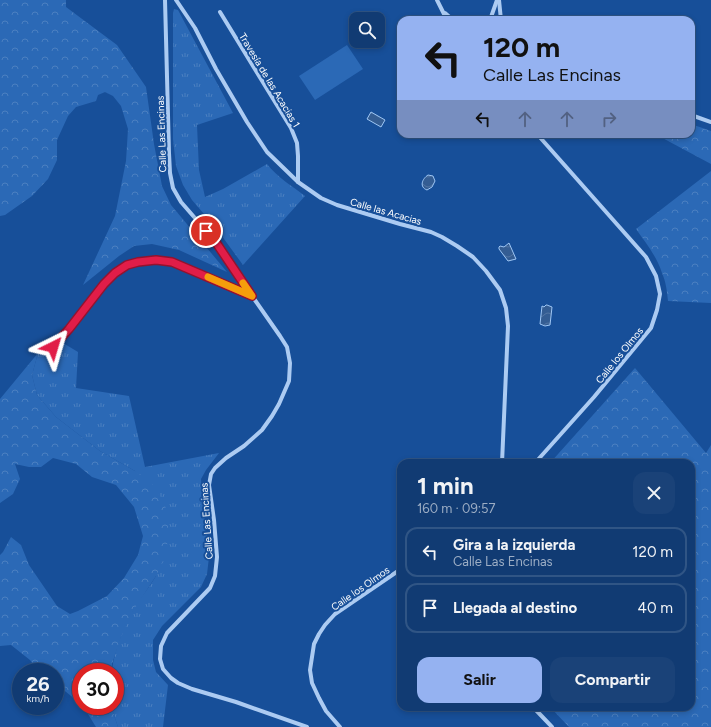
<!DOCTYPE html>
<html lang="es">
<head>
<meta charset="utf-8">
<style>
  :root { --surface:#113b73; --page:#1a4278; --text:#f1f3f6; --muted:#9cadc4; --line:#305585; --accent:#95b2f1 }
  body { margin:0; font-family:Figtree,sans-serif; background:var(--page); color:var(--text); height:100vh; display:flex; flex-direction:column; font-size:15px; white-space:nowrap }
  * { box-sizing:border-box; margin:0 }
  p { font-size:13px; color:var(--muted) }
  .icon { flex:none; width:22px; height:22px; fill:none; stroke:currentColor; stroke-width:2; stroke-linecap:round; stroke-linejoin:round }
  .map { position:relative; flex:1; overflow:hidden }
  .drawer { position:absolute; left:397px; top:459px; width:298px; height:252px; display:flex; flex-direction:column; background:var(--surface); border-radius:12px; box-shadow:0 2px 6px #0003,0 0 0 1px var(--line) }
  .drawer>* { flex:none }
  .hud { position:absolute; left:397px; top:16px; width:298px; height:122px; border-radius:12px; box-shadow:0 2px 6px #0003,0 0 0 1px var(--line); background:#95b2f1; color:#111; overflow:hidden }
  .fabs { position:absolute; left:349px; top:12px; display:grid; gap:8px }
  .fabs a { display:grid; place-items:center; width:36px; height:36px; border-radius:8px; background:var(--surface); box-shadow:0 2px 6px #0003,0 0 0 1px var(--line); font-size:20px }
  .speed { position:absolute; left:12px; top:663px; display:flex; gap:8px; font-size:20px; font-weight:700; text-align:center }
  .speed>* { display:grid; place-content:center; width:52px; height:52px; border-radius:50%; background:var(--surface); box-shadow:0 2px 6px #0003,0 0 0 1px var(--line); line-height:1 }
  .speed small { font-size:10px; font-weight:400 }
  .speed .limit { border:6px solid #d22; background:#fff; color:#111 }
  .pin { position:absolute; display:grid; place-items:center; width:34px; height:34px; color:#fff; margin:-17px; border:2px solid #fff; border-radius:50%; box-shadow:0 1px 4px #0007 }
  .me { position:absolute; width:44px; margin:-22px; rotate:40deg; stroke-linejoin:round; filter:drop-shadow(0 0 3px #0008) }
  .turn { display:flex; align-items:center; gap:14px; height:84px; padding:0 20px; font-size:18px }
  .turn .icon { width:52px; height:52px; stroke-width:2.5 }
  .turn b { display:block; font-size:28px; line-height:34px }
  .lanes { display:flex; align-items:center; height:38px; padding:0 20px; background:#0003; justify-content:center; gap:20px; direction:ltr }
  .lanes .off { opacity:.35 }
  .round { display:grid; place-items:center; flex:none; width:42px; height:42px; border-radius:12px; background:var(--page) }
  .summary { display:flex; align-items:center; justify-content:space-between; height:68px; padding:0 20px }
  h1 { font-size:24px; font-weight:700; line-height:30px }
  .button { display:flex; gap:8px; margin-top:auto; padding:8px 20px }
  .button a { flex:1; height:46px; border-radius:12px; background:var(--accent); color:#111; font-size:16px; font-weight:700; line-height:46px; text-align:center }
  .button a+a { background:var(--page); color:var(--text) }
  ul { padding:0; list-style:none }
  li { display:flex; align-items:center; gap:12px; height:50px; margin:0 8px 6px; padding:0 12px; border:2px solid var(--line); border-radius:12px }
  li div { flex:1 }
  li b { display:block; font-size:15px }
  li em { font-style:normal }
  .map>svg:first-child { display:block }
  .grass { fill:url(#grass-tufts) }
  .forest { fill:url(#forest-crowns) }
  .garden { fill:#2b69b6 }
  .water { fill:url(#water-waves); stroke:#9ec6f4 }
  .lines { fill:none; stroke-linecap:round; stroke-linejoin:round }
  .minor { stroke:#accbf2; stroke-width:4 }
  .route-casing { stroke:#92132f; stroke-width:10 }
  .route { stroke:#e11d48; stroke-width:7 }
  .slow { stroke:#f59e0b; stroke-width:7 }
  .labels { text-anchor:middle; stroke-width:4; stroke-linejoin:round; paint-order:stroke }
  .street-label { font-size:10px; fill:#fff; stroke:#174f99 }
</style>
</head>
<body>
<div class="map">
<svg width="711" height="727" viewBox="0 0 711 727">
  <defs>
    <pattern id="grass-tufts" width="24" height="20" patternUnits="userSpaceOnUse"><rect width="24" height="20" fill="#2b69b6"/><path d="M3 7l-1-3M5 7V3M7 7l1-3M15 17l-1-3M17 17v-4M19 17l1-3" fill="none" stroke="#4b80c1"/></pattern>
    <pattern id="forest-crowns" width="20" height="18" patternUnits="userSpaceOnUse"><rect width="20" height="18" fill="#2b69b6"/><path d="M2 6a3 3 0 1 1 6 0M12 15a3 3 0 1 1 6 0" fill="none" stroke="#4b80c1"/></pattern>
    <pattern id="water-waves" width="16" height="10" patternUnits="userSpaceOnUse"><rect width="16" height="10" fill="#345d93"/><path d="M0 5q4-4 8 0t8 0" fill="none" stroke="#5275a3"/></pattern>
  </defs>
  <rect width="100%" height="100%" fill="#174f99"/>
  <g class="grass">
    <path d="M174 9 178 10 233 113 197 125 199 170 205 197 223 189 267 164C277 177 292 186 305 196L243 265 216 228 192 200 183 185 176 166 173 139V13Z"/>
    <path d="M63 343 78 352 76 388 129 396 145 467 219 453 206 470 201 479 202 491 209 557 207 574 201 587 162 626 153 640V660L156 672 168 685 163 727H118L111 706H115V672H112C113 655 124 625 133 610 140 598 149 588 156 576L135 471 100 451 56 417 37 395 32 375 38 353 55 359Z"/>
  </g>
  <g class="forest">
    <polygon points="0,0 66,0 66,7 117,45 146,87 154,144 162,186 171,205 227,272 179,250 152,244 134,246 119,256 83,285 115,216 126,161 128,129 121,106 113,96 105,92 98,95 96,101 76,107 68,116 57,140 57,160 48,179 32,196 5,215 0,216"/>
    <polygon points="691,124 711,131 711,164 655,134 691,134"/>
    <path d="M711 171V303L668 301C667 291 666 282 662 273 657 257 646 243 636 229Z"/>
    <polygon points="38,353 32,375 37,395 56,417 100,451 135,471 152,484 164,502 168,516 168,536 166,556 156,576 133,611 121,637 112,664 112,672 81,672 81,704 55,683 55,672 41,672 35,667 30,660 11,645 0,646 0,555 3,552 11,537 21,545 29,565 57,606 70,614 78,611 107,596 124,578 138,555 143,536 134,507 116,485 92,477 76,464 53,458 41,467 29,467 15,464 20,479 13,494 0,503 0,399"/>
    <polygon points="635,368 706,453 711,445 711,727 569,727 550,707 691,707 691,463 550,463"/>
    <polygon points="83,706 111,706 118,727 96,727"/>
  </g>
  <polygon class="garden" points="347,45 363,69 315,100 299,76"/>
  <g class="water">
    <polygon points="371,112 385,120 381,127 367,119"/>
    <path d="M428 175 433 176 435 181 432 187 427 190C419 187 422 179 428 175Z"/>
    <polygon points="509,243 516,259 508,261 499,249 499,247 500,246 504,247"/>
    <polygon points="546,305 547,305 552,307 550,325 545,326 540,324 542,306 544,307"/>
  </g>
  <g class="lines">
    <g class="minor">
      <polyline points="165,0 169,153 170,173 173,188 181,202 215,241 252,296 280,336 287,347 290,363 289,381 279,404 272,416 262,430 244,446 226,458 215,468 211,474 209,485 214,520 217,557 215,576 210,588 167,633 161,646 160,659 163,669 171,678 178,683 192,689 236,702 307,727"/>
      <polyline points="176,0 195,28 216,69 247,122 267,152 298,182 321,198 337,205 400,224 431,232 442,237 457,246 473,257 486,271 500,290 506,308 508,326 502,463"/>
      <polyline points="437,0 447,20"/>
      <polyline points="499,0 501,20"/>
      <polyline points="220,12 291,128 297,143 298,156 298,182"/>
      <polyline points="445,13 453,20"/>
      <polyline points="490,20 497,0"/>
      <polyline points="691,115 711,122"/>
      <polyline points="53,347 69,329 104,284 115,273 127,265 137,261 156,260 173,262 251,296"/>
      <polyline points="535,463 594,397 651,328 657,310 660,294 656,276 646,257 537,134"/>
      <polyline points="533,707 552,727"/>
      <polyline points="340,727 326,711 319,698 312,683 310,670 314,644 319,634 325,625 335,614 401,569"/>
    </g>
  </g>
  <g class="lines">
    <defs>
      <polyline id="route" points="53,347 69,329 104,284 115,273 127,265 138,262 156,260 172,262 252,296 215,241 206,231"/>
    </defs>
    <use href="#route" class="route-casing"/>
    <use href="#route" class="route"/>
    <polyline class="slow" points="208,277 252,296 243,283"/>
  </g>
  <g class="labels">
    <g class="street-label">
      <text transform="translate(270 80) rotate(59)" y="4">Travesía de las Acacias 1</text>
      <text transform="translate(161 134) rotate(-92)" y="4">Calle Las Encinas</text>
      <text transform="translate(386 211) rotate(16)" y="4">Calle las Acacias</text>
      <text transform="translate(619 355) rotate(-51)" y="4">Calle los Olmos</text>
      <text transform="translate(206 521) rotate(-94)" y="4">Calle Las Encinas</text>
      <text transform="translate(360 588) rotate(-35)" y="4">Calle los Olmos</text>
    </g>
  </g>
</svg>
<div class="fabs">
<a><svg class="icon" aria-label="search" viewBox="0 0 24 24"><circle cx="10" cy="10" r="6"/><path d="M15 15l6 6"/></svg></a>
</div>
<div class="speed"><div>26<small>km/h</small></div><div class="limit">30</div></div>
<div class="pin" style="left:206px;top:231px;background:#d93025"><svg class="icon" aria-label="arrive" viewBox="0 0 24 24"><path d="M6 21V4h12l-3 4 3 4H6"/></svg></div>
<svg class="me" style="left:53px;top:347px" viewBox="-20 -20 40 40"><path d="M0-17L14 15 0 8-14 15z" fill="#e11d48" stroke="#fff" stroke-width="4"/></svg>
<div class="hud">
<div class="turn"><svg class="icon" aria-label="left" viewBox="0 0 24 24"><path d="M17 20v-9H6M10 6l-5 5 5 5"/></svg><div><b>120 m</b>Calle Las Encinas</div></div>
<div class="lanes"><svg class="icon" aria-label="left" viewBox="0 0 24 24"><path d="M17 20v-9H6M10 6l-5 5 5 5"/></svg><svg class="icon off" aria-label="ahead" viewBox="0 0 24 24"><path d="M12 20V5M6 11l6-6 6 6"/></svg><svg class="icon off" aria-label="ahead" viewBox="0 0 24 24"><path d="M12 20V5M6 11l6-6 6 6"/></svg><svg class="icon off" aria-label="right" viewBox="0 0 24 24"><path d="M7 20v-9h11M14 6l5 5-5 5"/></svg></div>
</div>
<section class="drawer">
<div class="summary"><div><h1>1 min</h1><p>160 m · 09:57</p></div><a class="round"><svg class="icon" aria-label="close" viewBox="0 0 24 24"><path d="M6 6l12 12M18 6L6 18"/></svg></a></div>
<ul>
<li><svg class="icon" aria-label="left" viewBox="0 0 24 24"><path d="M17 20v-9H6M10 6l-5 5 5 5"/></svg><div><b>Gira a la izquierda</b><p>Calle Las Encinas</p></div><em>120 m</em></li>
<li><svg class="icon" aria-label="arrive" viewBox="0 0 24 24"><path d="M6 21V4h12l-3 4 3 4H6"/></svg><div><b>Llegada al destino</b></div><em>40 m</em></li>
</ul>
<div class="button"><a>Salir</a><a>Compartir</a></div>
</section>
</div>
</body>
</html>
